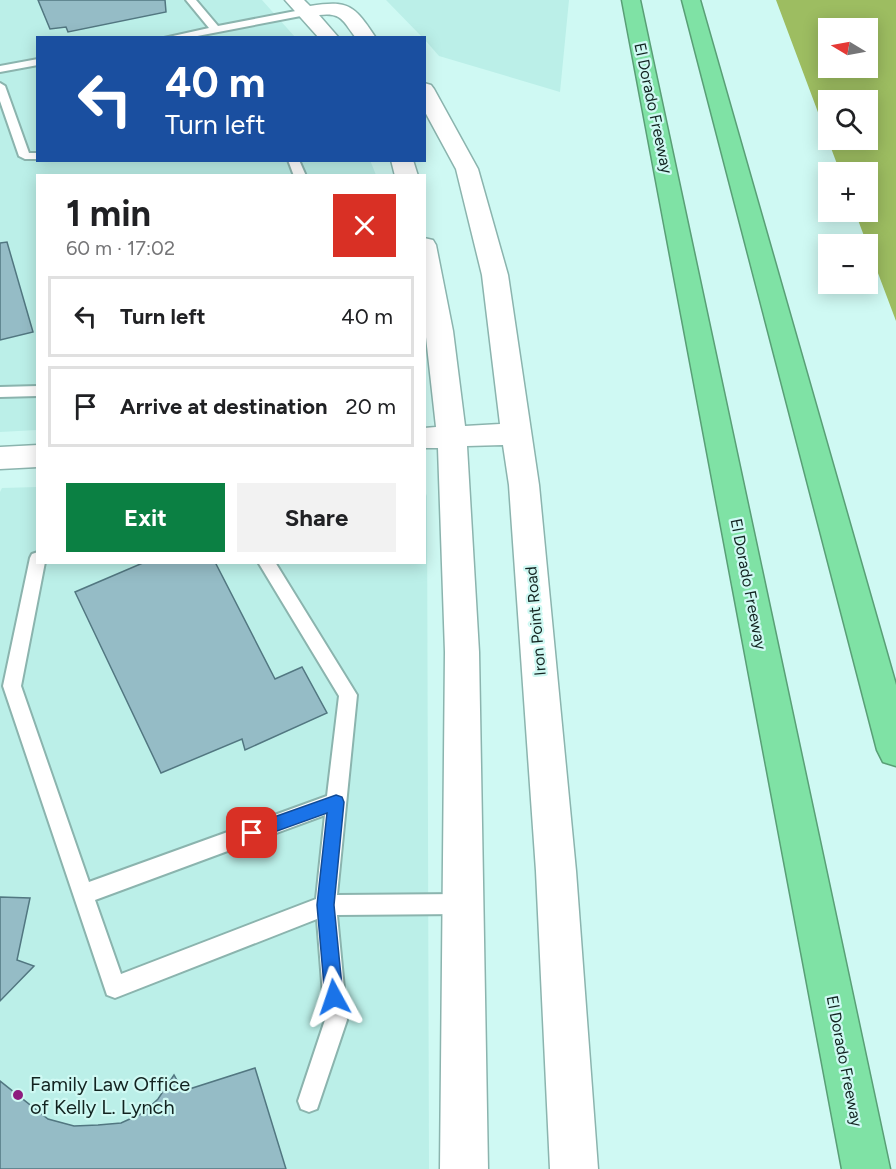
<!DOCTYPE html>
<html lang="en">
<head>
<meta charset="utf-8">
<style>
  :root { --surface:#fff; --page:#f2f2f2; --text:#202124; --muted:#757577; --line:#e0e0e0; --accent:#0b8043 }
  body { margin:0; font-family:Figtree,sans-serif; background:var(--page); color:var(--text); height:100vh; display:flex; flex-direction:column; font-size:22px; white-space:nowrap }
  * { box-sizing:border-box; margin:0 }
  p { font-size:20px; color:var(--muted) }
  .icon { flex:none; width:33px; height:33px; fill:none; stroke:currentColor; stroke-width:2; stroke-linecap:round; stroke-linejoin:round }
  .map { position:relative; flex:1; overflow:hidden }
  .drawer { position:absolute; left:36px; top:174px; width:390px; height:390px; display:flex; flex-direction:column; background:var(--surface); border-radius:0px; box-shadow:0 3px 15px #0003 }
  .drawer>* { flex:none }
  .guide { position:absolute; left:36px; top:36px; width:390px; height:126px; border-radius:0px; box-shadow:0 3px 15px #0003; background:#1a4fa0; color:#fff; overflow:hidden }
  .needle { width:39px; rotate:280deg }
  .controls { position:absolute; left:818px; top:18px; display:grid; gap:12px }
  .controls a { display:grid; place-items:center; width:60px; height:60px; border-radius:0px; background:var(--surface); box-shadow:0 3px 15px #0003; font-size:30px }
  .pin { position:absolute; display:grid; place-items:center; width:51px; height:51px; color:#fff; margin:-26px; border-radius:12px; box-shadow:0 3px 9px #0006 }
  .me { position:absolute; width:66px; margin:-33px; rotate:355deg; stroke-linejoin:round; filter:drop-shadow(0 0 4px #0008) }
  .turn { display:flex; align-items:center; gap:21px; height:126px; padding:0 30px; font-size:27px }
  .turn .icon { width:78px; height:78px; stroke-width:2.5 }
  .turn b { display:block; font-size:42px; line-height:51px }
  .round { display:grid; place-items:center; flex:none; width:63px; height:63px; border-radius:0px; background:var(--page) }
  .summary { display:flex; align-items:center; justify-content:space-between; height:102px; padding:0 30px }
  h1 { font-size:36px; font-weight:700; line-height:45px }
  .cta { display:flex; gap:12px; margin-top:auto; padding:12px 30px }
  .cta a { flex:1; height:69px; border-radius:0px; background:var(--accent); color:#fff; font-size:24px; font-weight:700; line-height:69px; text-align:center }
  .cta a+a { background:var(--page); color:var(--text) }
  ul { padding:0; list-style:none }
  li { display:flex; align-items:center; gap:18px; height:81px; margin:0 12px 9px; padding:0 18px; border:3px solid var(--line); border-radius:0px }
  li div { flex:1 }
  li b { display:block; font-size:22px }
  li em { font-style:normal }
  .map>svg:first-child { display:block }
  .built { fill:#bbefe8 }
  .forest { fill:#9dbd61; fill-rule:evenodd }
  .building { fill:#95bcc6; stroke:#527781; stroke-width:1.5 }
  .lines { fill:none; stroke-linecap:round; stroke-linejoin:round }
  .lane-casing { stroke:#8bb4ae; stroke-width:4 }
  .secondary-casing { stroke:#8bb4ae; stroke-width:3 }
  .highway-casing { stroke:#599f76; stroke-width:3 }
  .lane { fill:#fff; fill-rule:evenodd }
  .secondary { fill:#fff; fill-rule:evenodd }
  .highway { fill:#7fe2a5; fill-rule:evenodd }
  .route { fill:#1a73e8; stroke:#114b97; stroke-width:1.5 }
  .poi-dot { fill:#8e1c7e; stroke:#cff9f3; stroke-width:2 }
  .labels { text-anchor:middle; stroke-width:4.5; stroke-linejoin:round; paint-order:stroke }
  .street-label { font-size:16px; fill:#122320; stroke:#cff9f3 }
  .near-poi-label { font-size:20px; fill:#122320; stroke:#cff9f3; text-anchor:start }
</style>
</head>
<body>
<div class="map">
<svg width="896" height="1169" viewBox="0 0 896 1169">
  <rect width="100%" height="100%" fill="#cff9f3"/>
  <g class="built">
    <polygon points="0,0 262,0 295,37 38,38 38,160 370,160 376,175 38,176 37,430 0,432"/>
    <polygon points="386,0 569,0 560,92 439,56 425,40 424,38 422,37"/>
    <polygon points="37,487 38,562 424,562 425,491 427,496 429,1169 0,1169 0,492 2,488"/>
  </g>
  <path class="forest" d="M776 0H896V321L855 212H867V172H840L828 140H867V100H828V139ZM828 28H867V68H828Z"/>
  <g class="building">
    <polygon points="38,0 165,0 166,12 68,32 66,27 50,29"/>
    <polygon points="7,242 33,332 0,340 0,243"/>
    <polygon points="145,562 215,562 275,679 302,667 327,713 245,750 242,739 161,773 75,592"/>
    <polygon points="0,897 30,898 17,960 34,966 0,1001"/>
    <polygon points="255,1068 286,1169 0,1169 0,1081 48,1119 74,1126 98,1125 121,1123 143,1113 158,1099 174,1075 183,1091"/>
  </g>
  <g class="lines">
    <defs>
      <g id="lane">
        <polygon points="186,0 196,0 218,26 306,9 311,12 306,15 187,38 164,38 209,28"/>
        <polygon points="38,59 38,65 0,72 0,66"/>
        <polygon points="0,83 5,86 29,153 38,153 38,159 25,159 19,156 0,101"/>
        <polygon points="288,160 299,160 306,176 294,176"/>
        <polygon points="38,386 38,396 0,397 0,387"/>
        <path d="M38 552V562H45L21 686 89 882 327 796 339 696 258 562H275L357 695 337 895 463 894 470 897 473 904 470 911 463 914 337 915 347 1020 317 1109 309 1112 301 1109 298 1101 325 1020 317 919 115 998 107 995 3 686 30 558 32 554ZM325 815 316 899 121 974 95 900Z"/>
      </g>
      <g id="secondary">
        <path d="M285 0H304L310 6C349 0 354 5 376 38H356C343 21 342 12 319 15L339 38H319Z"/>
        <polygon points="424,83 431,85 434,89 478,169 508,275 539,485 576,871 598,1169 550,1169 536,871 509,485 503,445 467,446 479,652 488,1169 440,1169 445,652 438,448 424,448 424,428 436,427 424,319 424,238 433,240 436,245 453,331 465,426 500,424 482,275 456,169 424,110"/>
        <polygon points="391,160 413,160 418,176 395,176"/>
        <polygon points="38,445 38,467 0,469 0,447"/>
      </g>
      <g id="highway">
        <polygon points="622,0 640,0 890,1169 842,1169"/>
        <polygon points="682,0 700,0 896,685 896,766 883,762 877,750"/>
      </g>
    </defs>
    <use href="#lane" class="lane-casing"/>
    <use href="#secondary" class="secondary-casing"/>
    <use href="#highway" class="highway-casing"/>
    <use href="#lane" class="lane"/>
    <use href="#secondary" class="secondary"/>
    <use href="#highway" class="highway"/>
  </g>
  <polygon class="route" points="336,795 342,797 344,802 334,905 343,997 341,1004 334,1006 328,1004 325,997 317,905 327,813 252,840 246,838 244,833 246,827"/>
  <circle class="poi-dot" cx="18" cy="1095" r="6"/>
  <g class="labels">
    <g class="street-label">
      <text transform="translate(654 108) rotate(78)" y="6">El Dorado Freeway</text>
      <text transform="translate(749 584) rotate(79)" y="6">El Dorado Freeway</text>
      <text transform="translate(535 621) rotate(-95)" y="6">Iron Point Road</text>
      <text transform="translate(845 1061) rotate(79)" y="6">El Dorado Freeway</text>
    </g>
    <g class="near-poi-label">
      <text x="30" y="1091">Family Law Office<tspan x="30" dy="23">of Kelly L. Lynch</tspan></text>
    </g>
  </g>
</svg>
<div class="controls">
<a><svg class="needle" viewBox="-14 -14 28 28"><path d="M0-13l5 13h-10z" fill="#e53935"/><path d="M0 13l5-13h-10z" fill="#757577"/></svg></a>
<a><svg class="icon" aria-label="search" viewBox="0 0 24 24"><circle cx="10" cy="10" r="6"/><path d="M15 15l6 6"/></svg></a>
<a>+</a>
<a>−</a>
</div>
<div class="pin" style="left:252px;top:833px;background:#d93025"><svg class="icon" aria-label="arrive" viewBox="0 0 24 24"><path d="M6 21V4h12l-3 4 3 4H6"/></svg></div>
<svg class="me" style="left:334px;top:997px" viewBox="-20 -20 40 40"><path d="M0-17L14 15 0 8-14 15z" fill="#1a73e8" stroke="#fff" stroke-width="4"/></svg>
<div class="guide">
<div class="turn"><svg class="icon" aria-label="left" viewBox="0 0 24 24"><path d="M17 20v-9H6M10 6l-5 5 5 5"/></svg><div><b>40 m</b>Turn left</div></div>
</div>
<section class="drawer">
<div class="summary"><div><h1>1 min</h1><p>60 m · 17:02</p></div><a class="round" style="background:#d93025;color:#fff"><svg class="icon" aria-label="close" viewBox="0 0 24 24"><path d="M6 6l12 12M18 6L6 18"/></svg></a></div>
<ul>
<li><svg class="icon" aria-label="left" viewBox="0 0 24 24"><path d="M17 20v-9H6M10 6l-5 5 5 5"/></svg><div><b>Turn left</b></div><em>40 m</em></li>
<li><svg class="icon" aria-label="arrive" viewBox="0 0 24 24"><path d="M6 21V4h12l-3 4 3 4H6"/></svg><div><b>Arrive at destination</b></div><em>20 m</em></li>
</ul>
<div class="cta"><a>Exit</a><a>Share</a></div>
</section>
</div>
</body>
</html>
